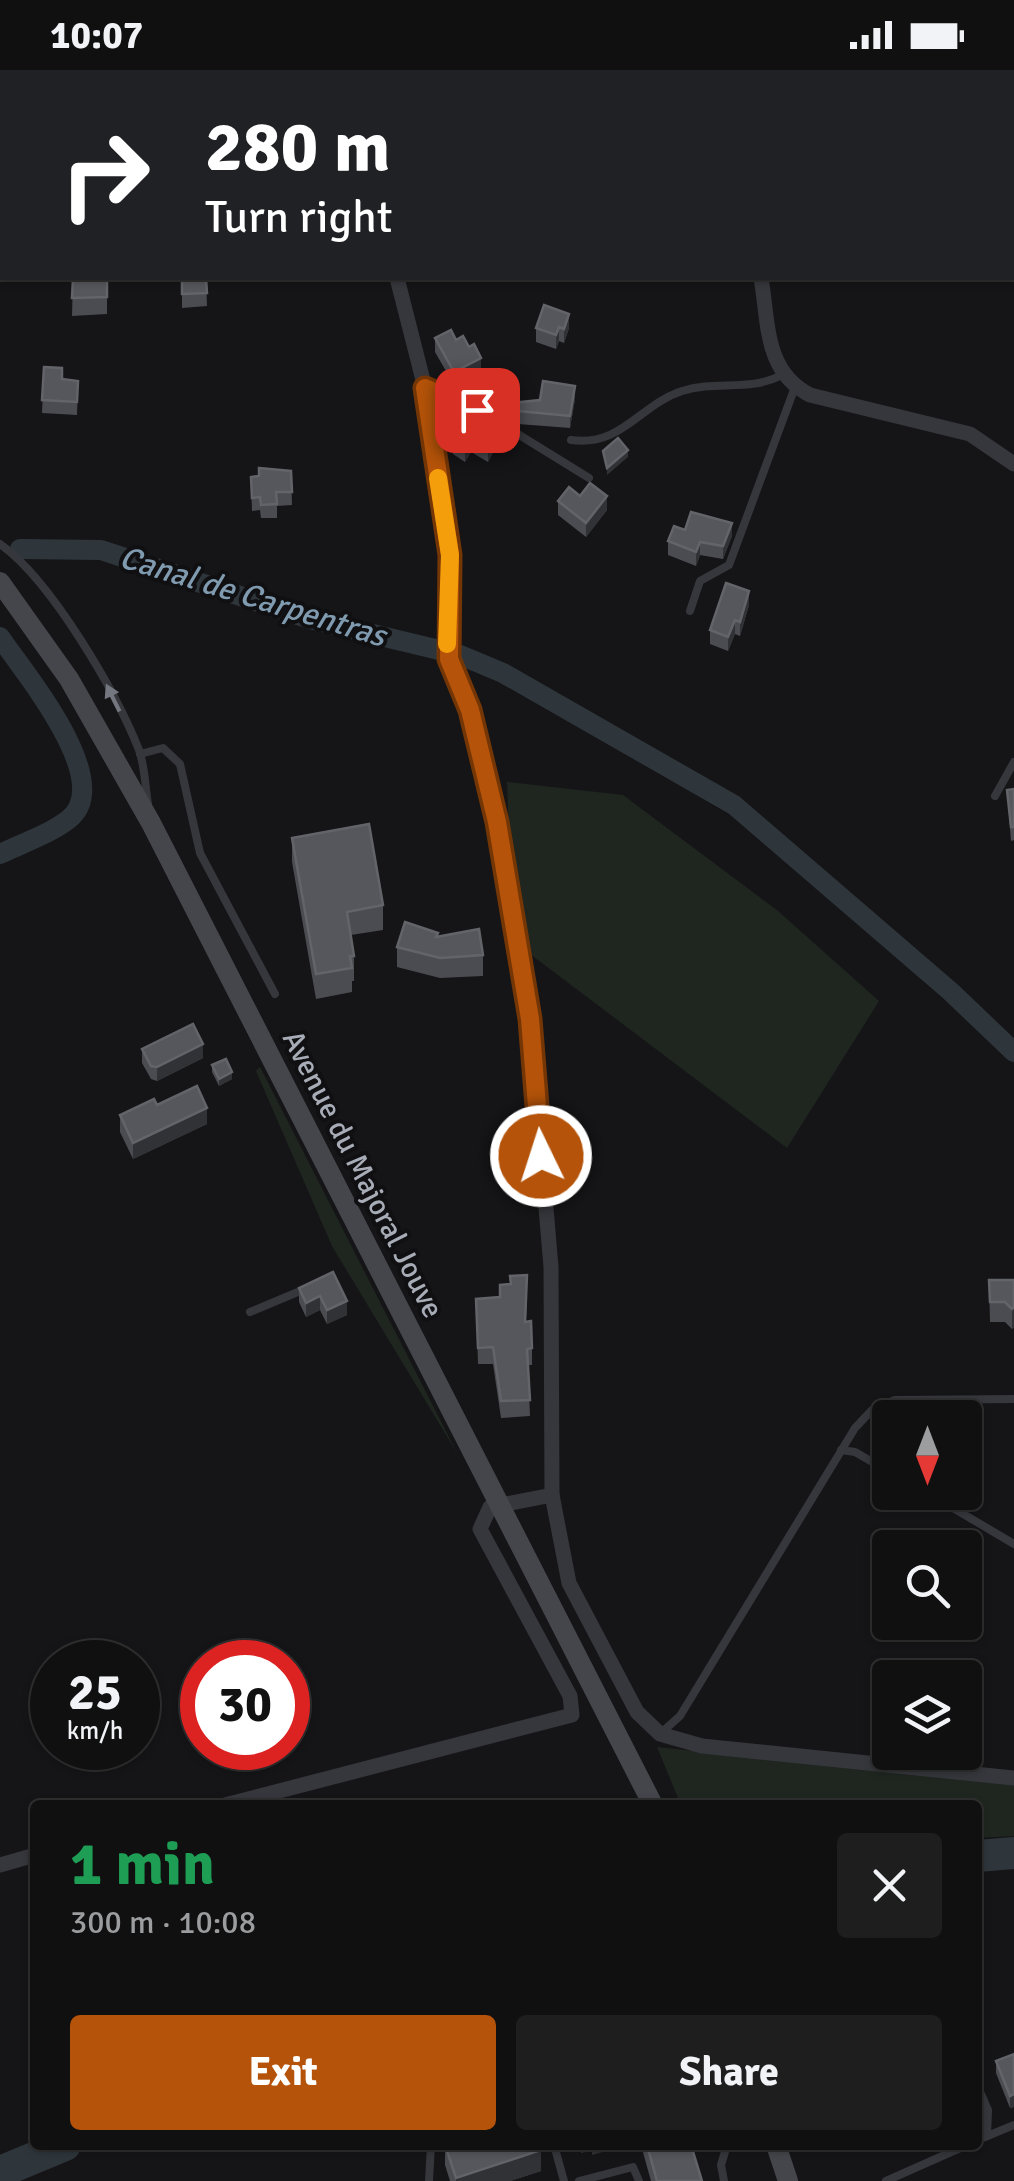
<!DOCTYPE html>
<html lang="en">
<head>
<meta charset="utf-8">
<style>
  :root { --surface:#101011; --page:#1e1e1f; --text:#f1f3f6; --muted:#9c9d9f; --line:#303031; --accent:#b45309 }
  body { margin:0; font-family:Signika,sans-serif; background:var(--page); color:var(--text); height:100vh; display:flex; flex-direction:column; font-size:38px; white-space:nowrap }
  * { box-sizing:border-box; margin:0 }
  p { font-size:32px; color:var(--muted) }
  .icon { flex:none; width:55px; height:55px; fill:none; stroke:currentColor; stroke-width:2; stroke-linecap:round; stroke-linejoin:round }
  .map { position:relative; flex:1; overflow:hidden }
  .sheet { position:absolute; left:30px; top:1730px; width:952px; height:350px; display:flex; flex-direction:column; background:var(--surface); border-radius:10px; box-shadow:0 2px 8px #0004,0 0 0 2px var(--line) }
  .sheet>* { flex:none }
  .top-card { position:absolute; left:0px; top:0px; width:1015px; height:210px; box-shadow:0 2px 8px #0004,0 0 0 2px var(--line); background:#202124; color:#fff; overflow:hidden }
  .needle { width:65px; rotate:180deg }
  .tools { position:absolute; left:872px; top:1330px; display:grid; gap:20px }
  .tools a { display:grid; place-items:center; width:110px; height:110px; border-radius:10px; background:var(--surface); box-shadow:0 2px 8px #0004,0 0 0 2px var(--line); font-size:50px }
  .speed { position:absolute; left:30px; top:1570px; display:flex; gap:20px; font-size:50px; font-weight:700; text-align:center }
  .speed>* { display:grid; place-content:center; width:130px; height:130px; border-radius:50%; background:var(--surface); box-shadow:0 2px 8px #0004,0 0 0 2px var(--line); line-height:1 }
  .speed small { font-size:25px; font-weight:400 }
  .speed .limit { border:15px solid #d22; background:#fff; color:#111 }
  .pin { position:absolute; display:grid; place-items:center; width:85px; height:85px; color:#fff; margin:-42px; border-radius:20px; box-shadow:0 5px 15px #0006 }
  .me { position:absolute; width:110px; margin:-55px; rotate:356deg; stroke-linejoin:round; filter:drop-shadow(0 0 8px #0008) }
  .turn { display:flex; align-items:center; gap:35px; height:210px; padding:0 40px; font-size:45px }
  .turn .icon { width:130px; height:130px; stroke-width:2.5 }
  .turn b { display:block; font-size:70px; line-height:85px }
  .round { display:grid; place-items:center; flex:none; width:105px; height:105px; border-radius:10px; background:var(--page) }
  .head { display:flex; align-items:center; justify-content:space-between; height:170px; padding:0 40px }
  h1 { font-size:60px; font-weight:700; line-height:75px; color:#1e9e55 }
  .primary-button { display:flex; gap:20px; margin-top:auto; padding:20px 40px }
  .primary-button a { flex:1; height:115px; border-radius:10px; background:var(--accent); color:#fff; font-size:40px; font-weight:700; line-height:115px; text-align:center }
  .primary-button a+a { background:var(--page); color:var(--text) }
  .status { display:flex; justify-content:space-between; align-items:center; height:70px; padding:0 50px; background:var(--surface); direction:ltr }
  .status svg { height:28px; fill:currentColor }
  .map>svg:first-child { display:block }
  .green { fill:#1f2620 }
  .lines { fill:none; stroke-linecap:round; stroke-linejoin:round }
  .canal { stroke:#2e363c; stroke-width:20 }
  .river { stroke:#2e363c; stroke-width:32 }
  .service { stroke:#36373c; stroke-width:8 }
  .minor { stroke:#36373c; stroke-width:15 }
  .secondary { stroke:#44464b; stroke-width:20 }
  .wall { fill:#4b4c52 }
  .shaded-wall { fill:#313236 }
  .building { fill:#55575c; stroke:#62646a; stroke-width:2.5 }
  .oneway { fill:#74777f }
  .route-casing { stroke:#753606; stroke-width:25 }
  .route { stroke:#b45309; stroke-width:18 }
  .slow { stroke:#f59e0b; stroke-width:18 }
  .labels { text-anchor:middle; stroke-width:8; stroke-linejoin:round; paint-order:stroke }
  .street-label { font-size:30px; fill:#a7acb6; stroke:#101012 }
  .water-label { font-size:32px; font-style:italic; fill:#809bb0; stroke:#101012 }
</style>
</head>
<body>
<div class="status"><b>10:07</b><svg viewBox="0 0 49 12"><path d="M0 12V9h3v3zM5 12V6h3v6zM10 12V3h3v9zM15 12V0h3v12zM26 1h20v11H26zM47 4h2v5h-2z"/></svg></div>
<div class="map">
<svg width="1014" height="2111" viewBox="0 0 1014 2111">
  <rect width="100%" height="100%" fill="#151517"/>
  <g class="green">
    <polygon points="507,712 623,725 778,841 879,931 787,1078 530,884 509,762"/>
    <polygon points="260,997 457,1383 332,1176 256,1001"/>
    <polygon points="657,1677 1014,1715 1014,1766 978,1768 978,1735 681,1735"/>
  </g>
  <g class="lines">
    <g class="canal">
      <polyline points="20,479 101,480 310,549 460,585 503,603 734,735 950,921 1014,982"/>
      <path d="M0 567C24 603 116 711 69 749 50 764 23 773 0 784"/>
    </g>
    <g class="river">
      <polyline points="978,1786 1014,1783"/>
      <polyline points="0,2102 65,2075"/>
    </g>
    <g class="service">
      <polyline points="1012,173 1014,173"/>
      <polyline points="427,319 478,341"/>
      <polyline points="495,350 589,408"/>
      <path d="M571 370C622 377 639 335 682 321 716 310 750 322 782 305"/>
      <path d="M0 474C51 510 116 622 139 680 145 696 145 717 148 734"/>
      <polyline points="690,541 700,511 729,495 795,317"/>
      <polyline points="140,684 163,678 180,694 200,783 275,924"/>
      <polyline points="995,726 1014,692"/>
      <polyline points="250,1242 305,1219"/>
      <polyline points="841,1380 855,1382 890,1402"/>
      <polyline points="926,1422 1014,1474"/>
      <polyline points="662,1662 680,1646 855,1358 872,1340 895,1330 1014,1329"/>
      <polyline points="978,2017 988,2040 987,2066"/>
      <polyline points="978,2070 1014,2055"/>
      <polyline points="554,2075 564,2111"/>
      <polyline points="429,2111 431,2075"/>
      <polyline points="579,2111 633,2097 639,2111"/>
      <polyline points="724,2111 721,2095 727,2075"/>
      <polyline points="886,2111 967,2075"/>
    </g>
    <g class="minor">
      <polyline points="90,0 98,2"/>
      <polyline points="364,0 364,2"/>
      <polyline points="397,208 425,318 450,485 449,589 470,640 491,722 530,949 551,1197 552,1425 569,1513 637,1642 660,1664 702,1676 1014,1708"/>
      <path d="M761 208C769 254 764 301 810 325L970 364 1014 394"/>
      <polyline points="225,1735 572,1645 570,1626 480,1459 490,1437 552,1425"/>
      <polyline points="0,1795 35,1785"/>
    </g>
    <g class="secondary">
      <polyline points="0,512 69,609 151,753 653,1735"/>
      <polyline points="776,2075 788,2111"/>
    </g>
  </g>
  <g class="wall">
    <polygon points="73,208 107,208 107,244 72,246"/>
    <polygon points="182,208 206,208 207,236 182,238"/>
    <polygon points="536,258 569,258 564,273 559,271 556,279 536,272"/>
    <polygon points="435,268 456,270 481,302 454,315 435,282"/>
    <polygon points="44,297 62,309 78,311 77,345 42,343"/>
    <polygon points="575,329 570,358 518,354 502,346 502,334"/>
    <polygon points="503,363 488,392 471,382 465,392 453,384 453,371"/>
    <polygon points="291,401 292,435 277,436 277,448 261,448 260,440 252,441 251,407"/>
    <polygon points="580,426 607,440 586,467 558,445 558,431"/>
    <polygon points="685,460 732,466 723,489 700,485 696,496 668,485 668,471"/>
    <polygon points="749,535 740,566 735,564 728,581 710,574 710,560"/>
    <polygon points="1014,719 1014,770 1011,771 1007,720"/>
    <polygon points="292,768 383,835 383,860 351,865 354,886 354,911 352,911 352,922 316,929 292,792"/>
    <polygon points="397,877 483,885 483,906 440,908 397,897"/>
    <polygon points="142,979 203,988 157,1011 151,1009 142,993"/>
    <polygon points="212,995 232,1009 219,1016 212,1002"/>
    <polygon points="157,1035 207,1054 133,1089 120,1062 120,1045"/>
    <polygon points="333,1202 347,1245 327,1254 320,1240 306,1247 299,1232 299,1218"/>
    <polygon points="989,1210 1014,1210 1014,1257 1012,1259 1005,1252 990,1252"/>
    <polygon points="527,1222 526,1252 532,1278 532,1295 528,1295 530,1346 501,1348 493,1294 478,1294 476,1229 500,1227"/>
    <polygon points="1014,1984 1014,2037 1010,2038 996,2003 996,1991"/>
    <polygon points="445,2075 541,2101 510,2111 450,2111 445,2095"/>
    <polygon points="641,2075 691,2075 702,2111 651,2111"/>
  </g>
  <g class="shaded-wall">
    <polygon points="569,244 569,258 564,273 564,259"/>
    <polygon points="559,257 559,271 556,279 556,265"/>
    <polygon points="481,288 481,302 454,315 454,302"/>
    <polygon points="575,316 575,329 570,358 570,346"/>
    <polygon points="503,351 503,363 488,392 488,379"/>
    <polygon points="471,369 471,382 465,392 465,379"/>
    <polygon points="628,380 628,387 607,405 607,398"/>
    <polygon points="607,426 607,440 586,467 586,453"/>
    <polygon points="732,453 732,466 723,489 723,476"/>
    <polygon points="700,472 700,485 696,496 696,482"/>
    <polygon points="749,521 749,535 740,566 740,552"/>
    <polygon points="735,550 735,564 728,581 728,567"/>
    <polygon points="203,974 203,988 157,1011 157,997"/>
    <polygon points="232,1002 232,1009 219,1016 219,1009"/>
    <polygon points="207,1038 207,1054 133,1089 133,1073"/>
    <polygon points="320,1226 320,1240 306,1247 306,1233"/>
    <polygon points="347,1231 347,1245 327,1254 327,1240"/>
    <polygon points="1014,1237 1014,1257 1012,1259 1012,1239"/>
    <polygon points="1014,2024 1014,2037 1010,2038 1010,2026"/>
    <polygon points="581,2075 591,2075 591,2081 581,2083"/>
    <polygon points="592,2075 627,2075 592,2085"/>
    <polygon points="541,2080 541,2101 510,2111 456,2111 456,2108"/>
  </g>
  <g class="building">
    <rect x="473" y="0" width="30" height="2"/>
    <rect x="0" y="16" width="2" height="18"/>
    <polygon points="1012,76 1014,76 1014,103 1012,102"/>
    <polygon points="73,208 107,208 107,227 72,228"/>
    <polygon points="182,208 206,208 207,223 182,224"/>
    <polygon points="544,235 569,244 564,259 559,257 556,265 536,258"/>
    <polygon points="451,260 456,270 463,266 469,277 474,274 481,288 454,302 435,268"/>
    <polygon points="44,297 62,298 62,309 78,311 77,332 42,330"/>
    <polygon points="543,311 575,316 570,346 518,341 502,334 540,330"/>
    <polygon points="474,337 503,351 488,379 471,369 465,379 453,371"/>
    <polygon points="618,368 628,380 607,398 603,381"/>
    <polygon points="259,398 291,401 292,422 276,422 277,434 261,435 260,427 252,428 251,407 259,406"/>
    <polygon points="590,413 607,426 586,453 558,431 569,417 580,426"/>
    <polygon points="691,442 732,453 723,476 700,472 696,482 668,471 674,456 685,460"/>
    <polygon points="726,513 749,521 740,552 735,550 728,567 710,560"/>
    <polygon points="1014,719 1014,757 1011,757 1007,720"/>
    <polygon points="369,754 383,835 347,842 354,886 350,886 352,898 316,904 292,768"/>
    <polygon points="405,852 438,863 436,867 479,859 483,885 440,888 397,877"/>
    <polygon points="193,954 203,974 157,997 151,996 142,979"/>
    <polygon points="226,989 232,1002 219,1009 212,995"/>
    <polygon points="197,1016 207,1038 133,1073 120,1045 154,1029 157,1035"/>
    <polygon points="333,1202 347,1231 327,1240 320,1226 306,1233 299,1218"/>
    <polygon points="527,1205 525,1252 531,1251 532,1278 527,1279 530,1330 501,1331 493,1277 478,1278 476,1229 500,1227 500,1215 511,1214 510,1206"/>
    <polygon points="989,1210 1014,1210 1014,1237 1012,1239 1005,1232 990,1232"/>
    <polygon points="1014,1984 1014,2024 1010,2026 996,1991"/>
    <polygon points="445,2075 539,2075 541,2080 456,2108"/>
    <polygon points="647,2075 691,2075 702,2111 657,2111"/>
  </g>
  <defs><path id="oneway-solid" d="M-6-.8H1V-3.2L6.5 0L1 3.2V.8H-6Z" transform="scale(2.5)"/></defs>
  <use class="oneway" href="#oneway-solid" transform="translate(113 628) rotate(-116)"/>
  <g class="lines">
    <defs>
      <polyline id="route" points="477,340 425,318 450,485 449,589 470,640 497,752 530,949 541,1086"/>
    </defs>
    <use href="#route" class="route-casing"/>
    <use href="#route" class="route"/>
    <polyline class="slow" points="438,408 450,485 447,574"/>
  </g>
  <g class="labels">
    <g class="street-label">
      <text transform="translate(363 1104) rotate(63)" y="10">Avenue du Majoral Jouve</text>
    </g>
    <g class="water-label">
      <text transform="translate(253 526) rotate(17)" y="11">Canal de Carpentras</text>
    </g>
  </g>
</svg>
<div class="tools">
<a><svg class="needle" viewBox="-14 -14 28 28"><path d="M0-13l5 13h-10z" fill="#e53935"/><path d="M0 13l5-13h-10z" fill="#9c9d9f"/></svg></a>
<a><svg class="icon" aria-label="search" viewBox="0 0 24 24"><circle cx="10" cy="10" r="6"/><path d="M15 15l6 6"/></svg></a>
<a><svg class="icon" aria-label="layers" viewBox="0 0 24 24"><path d="M12 4l9 5-9 5-9-5zM3 14l9 5 9-5"/></svg></a>
</div>
<div class="speed"><div>25<small>km/h</small></div><div class="limit">30</div></div>
<div class="pin" style="left:477px;top:340px;background:#d93025"><svg class="icon" aria-label="arrive" viewBox="0 0 24 24"><path d="M6 21V4h12l-3 4 3 4H6"/></svg></div>
<svg class="me" style="left:541px;top:1086px" viewBox="-20 -20 40 40"><circle r="17" fill="#b45309" stroke="#fff" stroke-width="3"/><path d="M0-11L8 9 0 5-8 9z" fill="#fff"/></svg>
<div class="top-card">
<div class="turn"><svg class="icon" aria-label="right" viewBox="0 0 24 24"><path d="M7 20v-9h11M14 6l5 5-5 5"/></svg><div><b>280 m</b>Turn right</div></div>
</div>
<section class="sheet">
<div class="head"><div><h1>1 min</h1><p>300 m · 10:08</p></div><a class="round"><svg class="icon" aria-label="close" viewBox="0 0 24 24"><path d="M6 6l12 12M18 6L6 18"/></svg></a></div>
<div class="primary-button"><a>Exit</a><a>Share</a></div>
</section>
</div>
</body>
</html>
